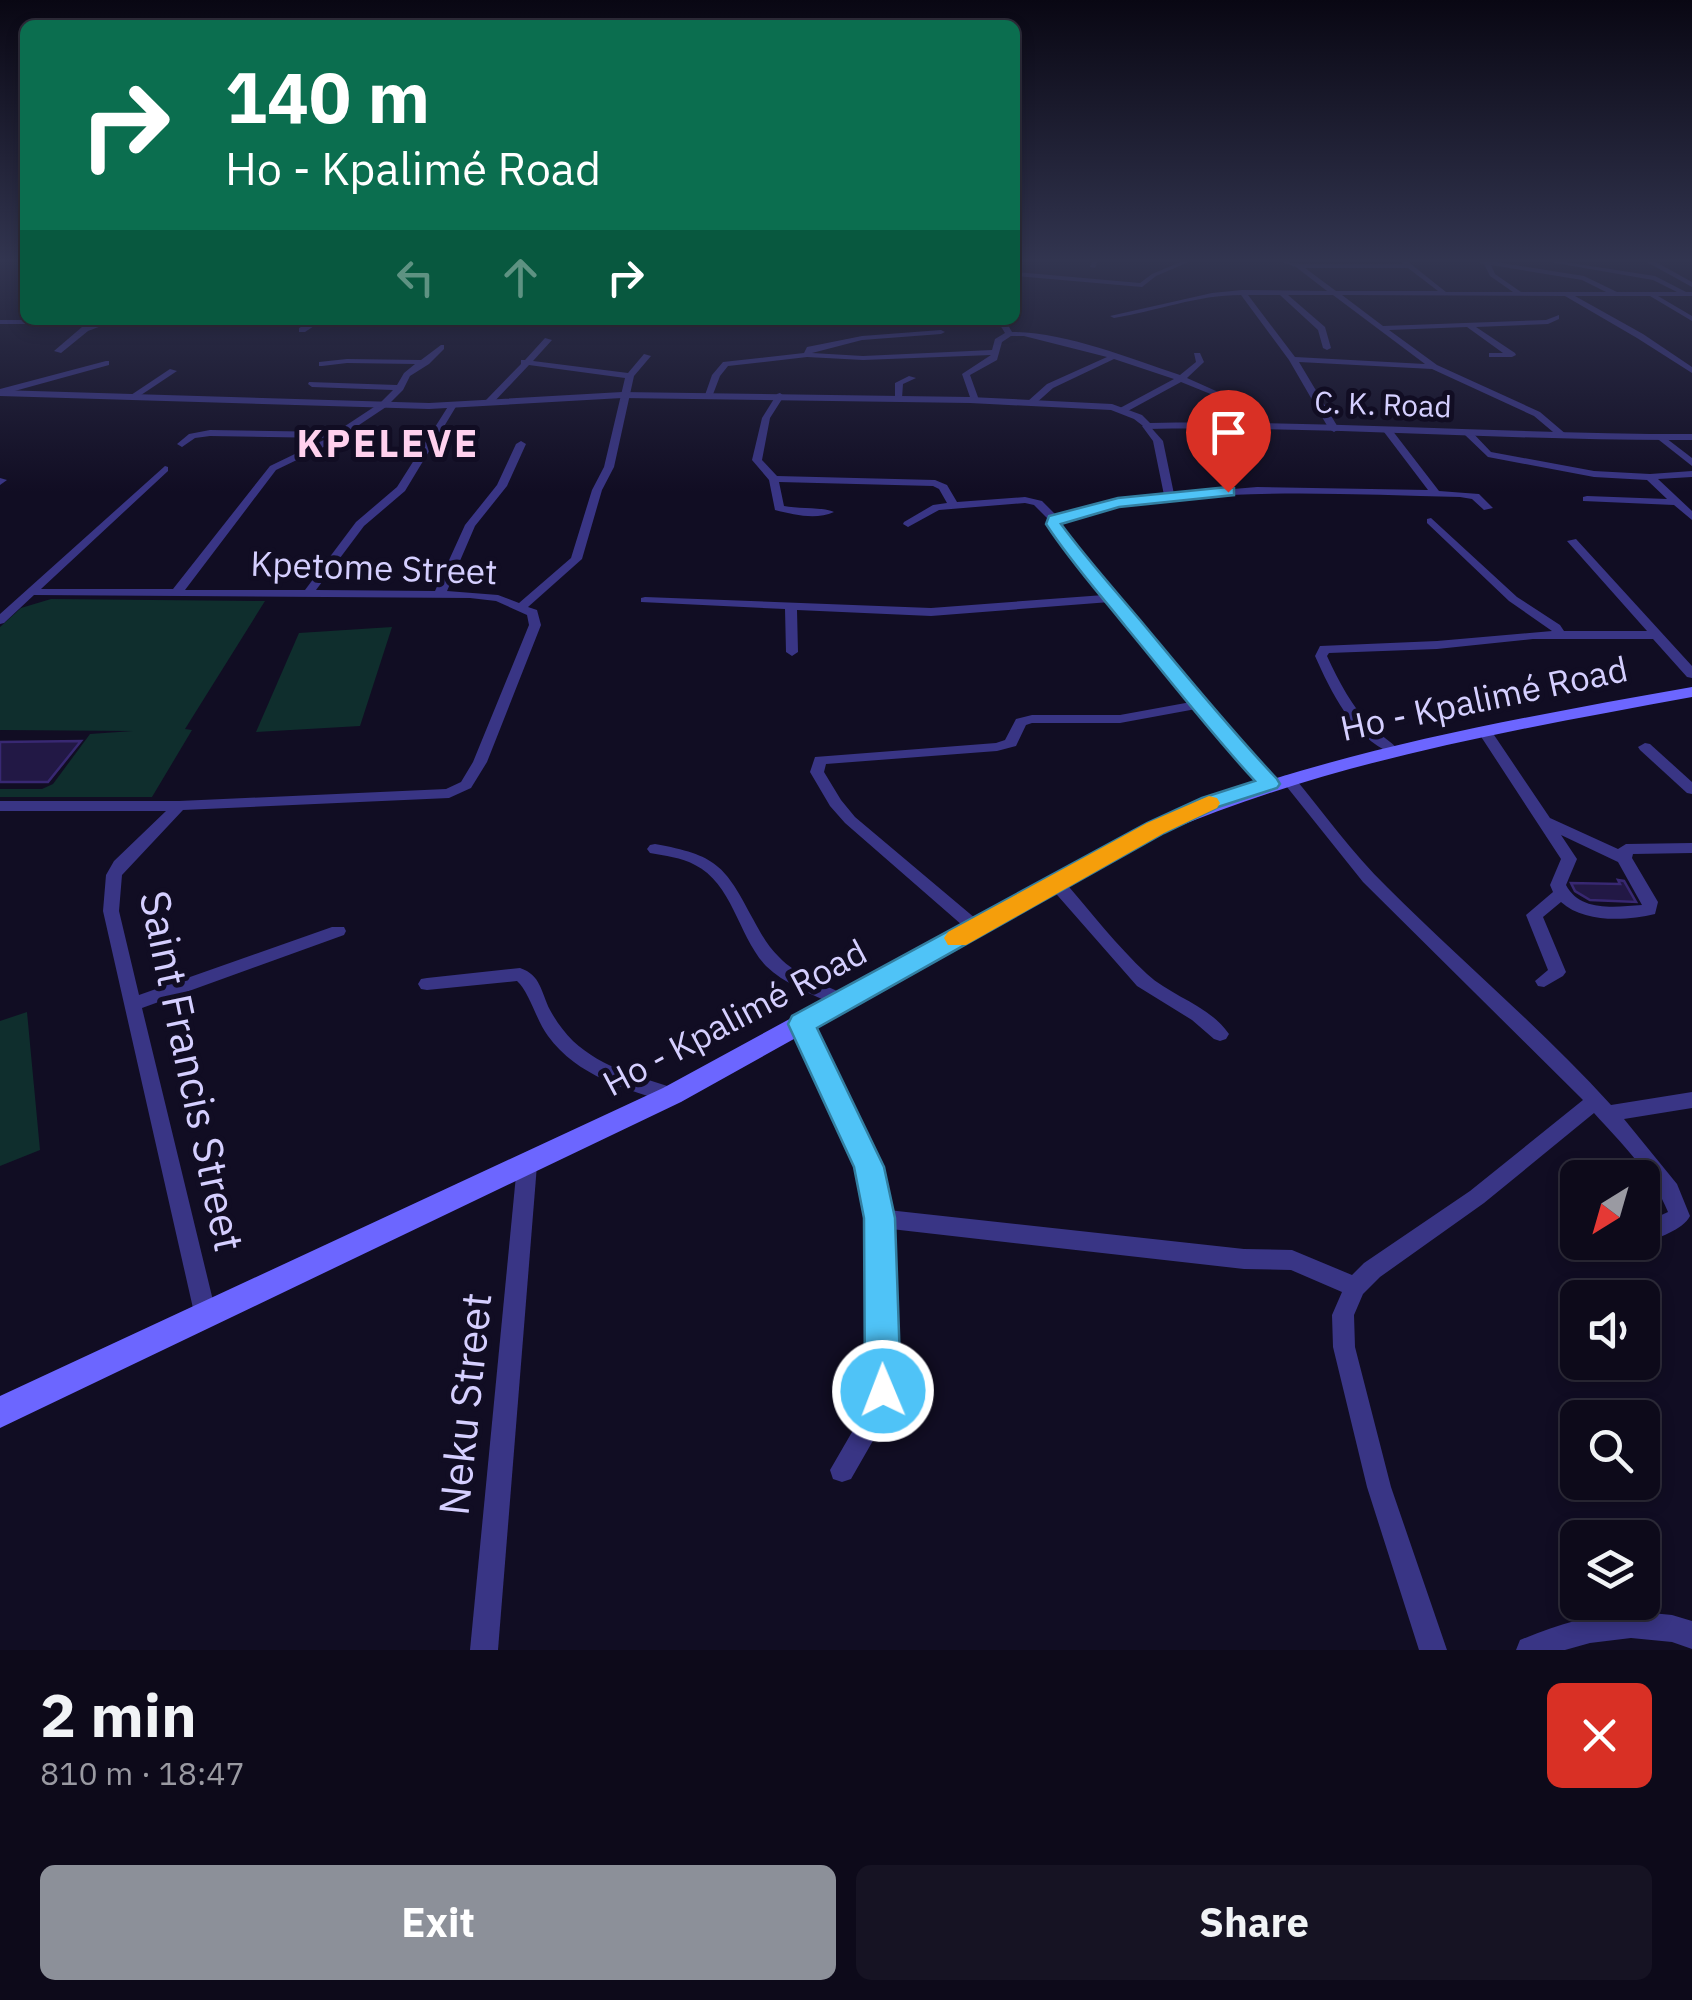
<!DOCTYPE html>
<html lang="en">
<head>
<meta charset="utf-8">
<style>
  :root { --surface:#0d0a1a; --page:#161323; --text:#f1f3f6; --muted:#9a9aa2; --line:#2d2b39; --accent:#8c9099 }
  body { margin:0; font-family:"IBM Plex Sans",sans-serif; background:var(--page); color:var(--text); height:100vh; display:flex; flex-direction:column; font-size:38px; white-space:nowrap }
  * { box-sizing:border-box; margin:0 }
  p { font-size:32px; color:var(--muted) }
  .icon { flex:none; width:55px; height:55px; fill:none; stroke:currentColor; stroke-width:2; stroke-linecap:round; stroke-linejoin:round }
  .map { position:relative; height:1650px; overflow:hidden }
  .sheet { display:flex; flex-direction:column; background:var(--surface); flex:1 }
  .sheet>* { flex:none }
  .top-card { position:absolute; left:20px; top:20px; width:1000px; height:305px; border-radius:15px; box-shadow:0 5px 15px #0003,0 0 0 2px var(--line); background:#0b6e4f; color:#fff; overflow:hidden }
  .needle { width:65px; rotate:217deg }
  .buttons { position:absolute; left:1560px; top:1160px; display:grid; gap:20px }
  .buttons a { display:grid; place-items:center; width:100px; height:100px; border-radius:15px; background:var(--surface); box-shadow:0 5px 15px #0003,0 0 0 2px var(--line); font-size:50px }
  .pin { position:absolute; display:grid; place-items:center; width:85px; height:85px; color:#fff; margin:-102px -42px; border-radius:50% 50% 50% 0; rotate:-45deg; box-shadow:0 0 10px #0007 }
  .pin .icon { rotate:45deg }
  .me { position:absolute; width:110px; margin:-55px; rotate:359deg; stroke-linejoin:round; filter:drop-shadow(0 0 8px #0008) }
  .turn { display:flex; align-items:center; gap:35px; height:210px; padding:0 40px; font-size:45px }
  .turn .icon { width:130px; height:130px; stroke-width:2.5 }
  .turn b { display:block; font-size:70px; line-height:85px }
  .lanes { display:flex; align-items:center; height:95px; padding:0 40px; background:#0003; justify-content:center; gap:50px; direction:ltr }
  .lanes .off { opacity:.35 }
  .round { display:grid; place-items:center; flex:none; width:105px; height:105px; border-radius:15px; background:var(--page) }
  .headline { display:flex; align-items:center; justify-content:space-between; height:170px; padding:0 40px }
  h1 { font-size:60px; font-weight:700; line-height:75px }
  .primary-button { display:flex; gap:20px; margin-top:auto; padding:20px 40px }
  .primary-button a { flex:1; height:115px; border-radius:15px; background:var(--accent); color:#fff; font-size:40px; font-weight:700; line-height:115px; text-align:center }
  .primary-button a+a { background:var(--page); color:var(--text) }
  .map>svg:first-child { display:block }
  .green { fill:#0f2e2d }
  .building { fill:#221845; stroke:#382872; stroke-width:2.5 }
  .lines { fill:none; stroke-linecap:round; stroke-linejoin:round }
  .minor { fill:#393585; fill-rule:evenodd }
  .tertiary { fill:#393585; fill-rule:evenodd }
  .secondary { fill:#6c66ff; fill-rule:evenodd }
  .route { fill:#4fc3f7; stroke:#337fa1; stroke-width:2.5 }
  .slow { fill:#f59e0b }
  .labels { text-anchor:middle; stroke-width:10; stroke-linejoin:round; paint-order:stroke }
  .far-street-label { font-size:30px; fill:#d5cfff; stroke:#110d23 }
  .street-label { font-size:35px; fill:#d5cfff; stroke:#110d23 }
  .far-district-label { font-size:38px; font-weight:bold; letter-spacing:2.5px; fill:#ffd1ee; stroke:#110d23 }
  .near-street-label { font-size:42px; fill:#d5cfff; stroke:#110d23 }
</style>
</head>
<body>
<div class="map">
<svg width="1692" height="1650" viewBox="0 0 1692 1650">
  <rect width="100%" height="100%" fill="#110d23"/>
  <g class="green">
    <polygon points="51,599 265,601 185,729 192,730 152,797 0,797 0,789 42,789 53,784 90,734 133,731 0,730 0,627 21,608"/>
    <polygon points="392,627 360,726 256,732 299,633"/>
    <polygon points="27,1012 40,1150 0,1166 0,1021"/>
  </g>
  <g class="building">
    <polygon points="81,741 48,782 0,782 0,742"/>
    <polygon points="1618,880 1624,881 1636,902 1590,900 1575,891 1571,883 1620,884"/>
  </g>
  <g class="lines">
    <g class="minor">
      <polygon points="1092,261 1098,261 1095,268 1090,267"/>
      <polygon points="1183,261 1191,261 1156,276 1142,287 1015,276 1015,272 1140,283 1152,274"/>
      <path d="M1280 261 1299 264H1403L1400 261H1407L1446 292H1513L1490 276 1484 264 1475 261H1489L1584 276 1617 292H1677L1653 280 1544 261H1558L1655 276 1686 292H1692V296H1658L1692 316V321L1650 296H1575L1643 334 1692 367V373L1637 338 1565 296 1342 295 1383 326 1546 320 1559 315V319L1548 324 1476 327 1515 353 1516 355 1512 357H1489V353H1503L1467 327 1389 330 1437 365 1540 412 1567 435 1559 437 1534 416 1432 369 1299 362 1339 429 1334 432 1329 429 1289 360 1241 295C1197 295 1157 311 1114 318L1110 316 1212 293 1242 290 1327 291 1296 267ZM1491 265 1582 280 1606 292H1521L1495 274ZM1305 268H1408L1438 291H1336ZM1248 295H1280L1318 330 1323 348 1327 350 1331 348 1325 327 1288 295H1333L1425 364 1295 357Z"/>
      <polygon points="0,320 35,320 38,322 34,324 0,324"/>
      <polygon points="105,320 117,320 88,331 61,353 54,351 82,327"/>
      <polygon points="314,320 323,320 305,332 299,332 299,328"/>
      <path d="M997 320H1005L1012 332C1065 332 1129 358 1180 375L1196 362 1194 353H1200L1204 362 1187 378 1225 395 1218 397 1181 382 1126 412H1120V408L1174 379 1114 359 1053 388 1034 405H1028V401L1047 384 1107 357 1024 336H1011L1002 342 997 360 970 375 979 400 975 403 971 400 962 374 991 355 863 360 807 357 728 366 720 376 712 397 705 395 712 375 723 362 804 353 807 347 862 336 941 330 945 332 941 334 862 340 812 353 863 356 992 350 995 339 1005 333Z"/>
      <polygon points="545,338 552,340 533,361 628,373 644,354 651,356 634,376 614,467 602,490 582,559 528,607 537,610 541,625 487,762 471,788 449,798 183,810 122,875 119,911 139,995 332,927 344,927 346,931 344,935 142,1008 217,1317 214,1325 206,1328 198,1325 195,1317 103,911 106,875 114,861 166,811 0,811 0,801 179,801 446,789 461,782 473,762 529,625 527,615 496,601 470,598 34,595 4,623 0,624 0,614 165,466 168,467 168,471 41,589 173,589 270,466 328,438 210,436 195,438 182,447 177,444 189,434 210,430 336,432 380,403 393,390 312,387 308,384 309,382 397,385 404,373 415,364 347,363 322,366 319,366 319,362 347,359 421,360 441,345 444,345 444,349 429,364 410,376 403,390 386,407 332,443 276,470 185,590 305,590 356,522 397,487 449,405 453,402 457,405 405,491 364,526 316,590 435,591 465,525 497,485 516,444 521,441 526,444 507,486 475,526 447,591 498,595 519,603 571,558 592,490 604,467 625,378 529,365 492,404 486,404 486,400 521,364 521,360 525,360"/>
      <polygon points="106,361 109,361 109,365 0,395 0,389"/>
      <polygon points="170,369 177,371 135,399 128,397"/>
      <polygon points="909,376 916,378 903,384 902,398 895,400 895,383"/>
      <path d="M780 393 784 396 770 418 762 460 777 476 935 480 947 485 957 502 1025 497 1042 501 1056 515 1103 502 1164 495 1153 441 1142 426 1147 423 1163 441 1174 494 1257 487 1428 490 1384 432 1389 429 1392 430 1439 491 1479 494 1493 508 1484 510 1472 499 1460 497C1327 494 1189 484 1059 521L1087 560 1205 703 1276 783 1269 787 1264 786 1196 709 1120 723H1032L1026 725 1016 746 997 751 826 764 824 772 841 800 855 817 982 924 984 928 982 932H970L845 823 830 806 810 772 815 757 996 743 1005 740 1016 719 1032 715H1120L1191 702 1110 602 931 616 797 610 798 652 792 656 786 652 785 609 641 602V598L645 597 931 608 1104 595C1086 573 1057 547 1049 520L1034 505 1025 503 939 510 908 527 903 524 904 522 933 505 947 503 939 489 933 486 779 482 784 506C798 509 824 507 834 512 816 520 795 515 775 510L769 480 752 460 762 418 777 394Z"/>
      <polygon points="1465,431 1471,431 1491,452 1594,471 1650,474 1692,471 1692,477 1658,479 1692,511 1692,520 1674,505 1583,501 1583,497 1587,496 1667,499 1647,480 1594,477 1488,457 1465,435"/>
      <polygon points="1662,435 1692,458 1692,466 1659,440 1657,438"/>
      <polygon points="0,478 7,480 0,485"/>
      <path d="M1431 518 1517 597 1560 625 1564 631H1647L1567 541 1576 539 1692 666V678L1687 677 1653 639H1533L1437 649 1329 653 1327 656C1339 682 1352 707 1372 727 1380 735 1390 741 1398 749L1391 753C1353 737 1331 692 1315 656L1320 646 1437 641 1552 631 1509 601 1427 523V519Z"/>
      <path d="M1485 728 1490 729 1550 818 1618 849 1626 844 1692 843V853L1633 854 1632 858 1658 902 1655 914C1626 921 1584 923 1561 902L1543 917 1566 972 1563 976 1544 987 1538 986 1535 981 1548 970 1526 915 1553 892 1550 885 1561 859 1478 732ZM1561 835 1618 862 1642 905C1615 907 1580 912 1566 885L1577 859Z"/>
      <polygon points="1645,743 1650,744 1692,782 1692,794 1687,793 1640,750 1638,747"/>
      <path d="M1288 775 1293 776C1324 813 1352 853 1387 887 1461 961 1541 1028 1611 1105L1692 1092V1108L1624 1119 1677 1184 1690 1216C1683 1230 1657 1238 1642 1244L1639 1242H1642V1224L1668 1212C1653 1174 1621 1143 1594 1113L1484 1203 1380 1277 1363 1294 1354 1315 1355 1347 1391 1487 1447 1650H1419L1367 1487 1333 1347 1332 1315 1342 1292 1291 1270 1244 1269 891 1229 894 1404 851 1479 842 1482 833 1479 830 1470 870 1401V1218L855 1156 792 1023 795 1018 801 1016 807 1018 810 1023 875 1156 888 1210 1244 1249 1292 1250 1352 1275 1364 1263 1470 1191 1583 1100 1363 882 1283 782 1281 779 1283 776Z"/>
      <path d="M655 844C716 855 725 865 753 919 760 932 768 947 779 957 797 976 823 984 846 995L849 1000 846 1005 840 1007 834 1005C811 993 784 984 766 966 738 936 733 884 695 865 681 857 665 856 650 853L647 849 650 845Z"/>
      <path d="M1057 879 1063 880C1090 911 1117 946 1147 974 1172 997 1209 1005 1229 1034L1226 1039 1220 1041 1214 1039 1192 1020 1137 986 1051 888 1049 884 1051 880Z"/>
      <path d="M520 968C541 975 541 992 550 1010 556 1021 564 1032 573 1041 603 1069 642 1077 679 1090L682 1095 679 1100 672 1103C627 1090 577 1076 548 1036 536 1020 529 991 517 981L427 990 421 989 418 984 421 979 427 978Z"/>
      <polygon points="527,1156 534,1159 537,1165 498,1650 470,1650 517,1165 520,1159"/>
      <polygon points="1632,1242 1630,1249 1620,1253 1612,1250 1609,1243"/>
      <path d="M1631 1611 1672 1615 1692 1621V1649L1672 1642 1631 1638 1590 1643 1565 1650H1516L1520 1640C1557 1625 1591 1614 1631 1611Z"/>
    </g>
    <g class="tertiary">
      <polygon points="1645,261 1654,261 1692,282 1692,287"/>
      <path d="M0 390 429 403 622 392 970 397 1112 404 1142 415 1150 423C1331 420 1511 434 1692 434V440C1510 441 1329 426 1147 429L1134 419 1111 410 970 403 622 398 429 409 0 396Z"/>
    </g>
    <path class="secondary" d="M1692 687V697C1508 731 1336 760 1163 833L681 1102 0 1428V1396L663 1088 1149 823C1324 752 1507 720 1692 687Z"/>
  </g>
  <linearGradient id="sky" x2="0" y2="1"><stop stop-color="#090713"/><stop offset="0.53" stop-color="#323550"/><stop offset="1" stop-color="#323550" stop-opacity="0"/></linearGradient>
  <rect width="1692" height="492" fill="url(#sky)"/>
  <path class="route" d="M1228 487 1234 488V495L1119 507 1061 524C1086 558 1113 588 1140 620 1185 674 1228 727 1277 779L1280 784 1277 788 1218 807 1164 833 817 1028 884 1167 895 1218 901 1391 896 1404 883 1409 871 1404 865 1391 864 1218 854 1167 788 1024 792 1016 1147 823 1202 798 1255 781C1209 731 1169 679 1126 627 1098 592 1070 561 1046 524L1049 516 1118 498Z"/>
  <polygon class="slow" points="1209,796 1217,798 1220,803 1217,808 1164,833 966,945 948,945 944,938 948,932 1147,823"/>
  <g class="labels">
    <g class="far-street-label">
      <text transform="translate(1383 405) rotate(2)" y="10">C. K. Road</text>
    </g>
    <g class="street-label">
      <text transform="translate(374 568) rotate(2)" y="12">Kpetome Street</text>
      <text transform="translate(1484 699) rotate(-12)" y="12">Ho - Kpalimé Road</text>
      <text transform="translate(735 1018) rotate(-28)" y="12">Ho - Kpalimé Road</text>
    </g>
    <g class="far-district-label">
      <text x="388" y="457">KPELEVE</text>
    </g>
    <g class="near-street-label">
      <text transform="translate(192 1071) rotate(78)" y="15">Saint Francis Street</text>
      <text transform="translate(465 1404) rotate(-84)" y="15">Neku Street</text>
    </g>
  </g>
</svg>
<div class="buttons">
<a><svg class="needle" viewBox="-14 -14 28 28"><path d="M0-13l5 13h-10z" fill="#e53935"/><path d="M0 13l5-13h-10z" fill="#9a9aa2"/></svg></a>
<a><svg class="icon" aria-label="sound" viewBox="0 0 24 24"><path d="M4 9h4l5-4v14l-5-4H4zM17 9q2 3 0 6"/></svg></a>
<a><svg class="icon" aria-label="search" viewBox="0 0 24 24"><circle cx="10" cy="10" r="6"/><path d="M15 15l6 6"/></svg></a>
<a><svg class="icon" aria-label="layers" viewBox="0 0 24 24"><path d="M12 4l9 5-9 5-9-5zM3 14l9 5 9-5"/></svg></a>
</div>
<div class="pin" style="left:1228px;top:492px;background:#d93025"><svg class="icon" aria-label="arrive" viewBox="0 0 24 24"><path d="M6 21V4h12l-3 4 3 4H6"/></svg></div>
<svg class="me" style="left:883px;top:1391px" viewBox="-20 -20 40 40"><circle r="17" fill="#4fc3f7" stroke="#fff" stroke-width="3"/><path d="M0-11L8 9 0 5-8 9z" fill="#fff"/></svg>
<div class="top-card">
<div class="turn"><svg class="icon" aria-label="right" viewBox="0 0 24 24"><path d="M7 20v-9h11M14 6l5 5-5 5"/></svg><div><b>140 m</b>Ho - Kpalimé Road</div></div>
<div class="lanes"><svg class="icon off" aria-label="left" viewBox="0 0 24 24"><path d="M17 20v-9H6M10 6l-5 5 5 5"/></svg><svg class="icon off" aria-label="ahead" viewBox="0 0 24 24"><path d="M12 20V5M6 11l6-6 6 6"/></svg><svg class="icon" aria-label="right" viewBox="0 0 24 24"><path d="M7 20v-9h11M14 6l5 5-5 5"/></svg></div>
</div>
</div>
<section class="sheet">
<div class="headline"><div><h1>2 min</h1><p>810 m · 18:47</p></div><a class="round" style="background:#d93025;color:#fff"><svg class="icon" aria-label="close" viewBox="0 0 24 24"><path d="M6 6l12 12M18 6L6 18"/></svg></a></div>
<div class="primary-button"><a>Exit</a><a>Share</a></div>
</section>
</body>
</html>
